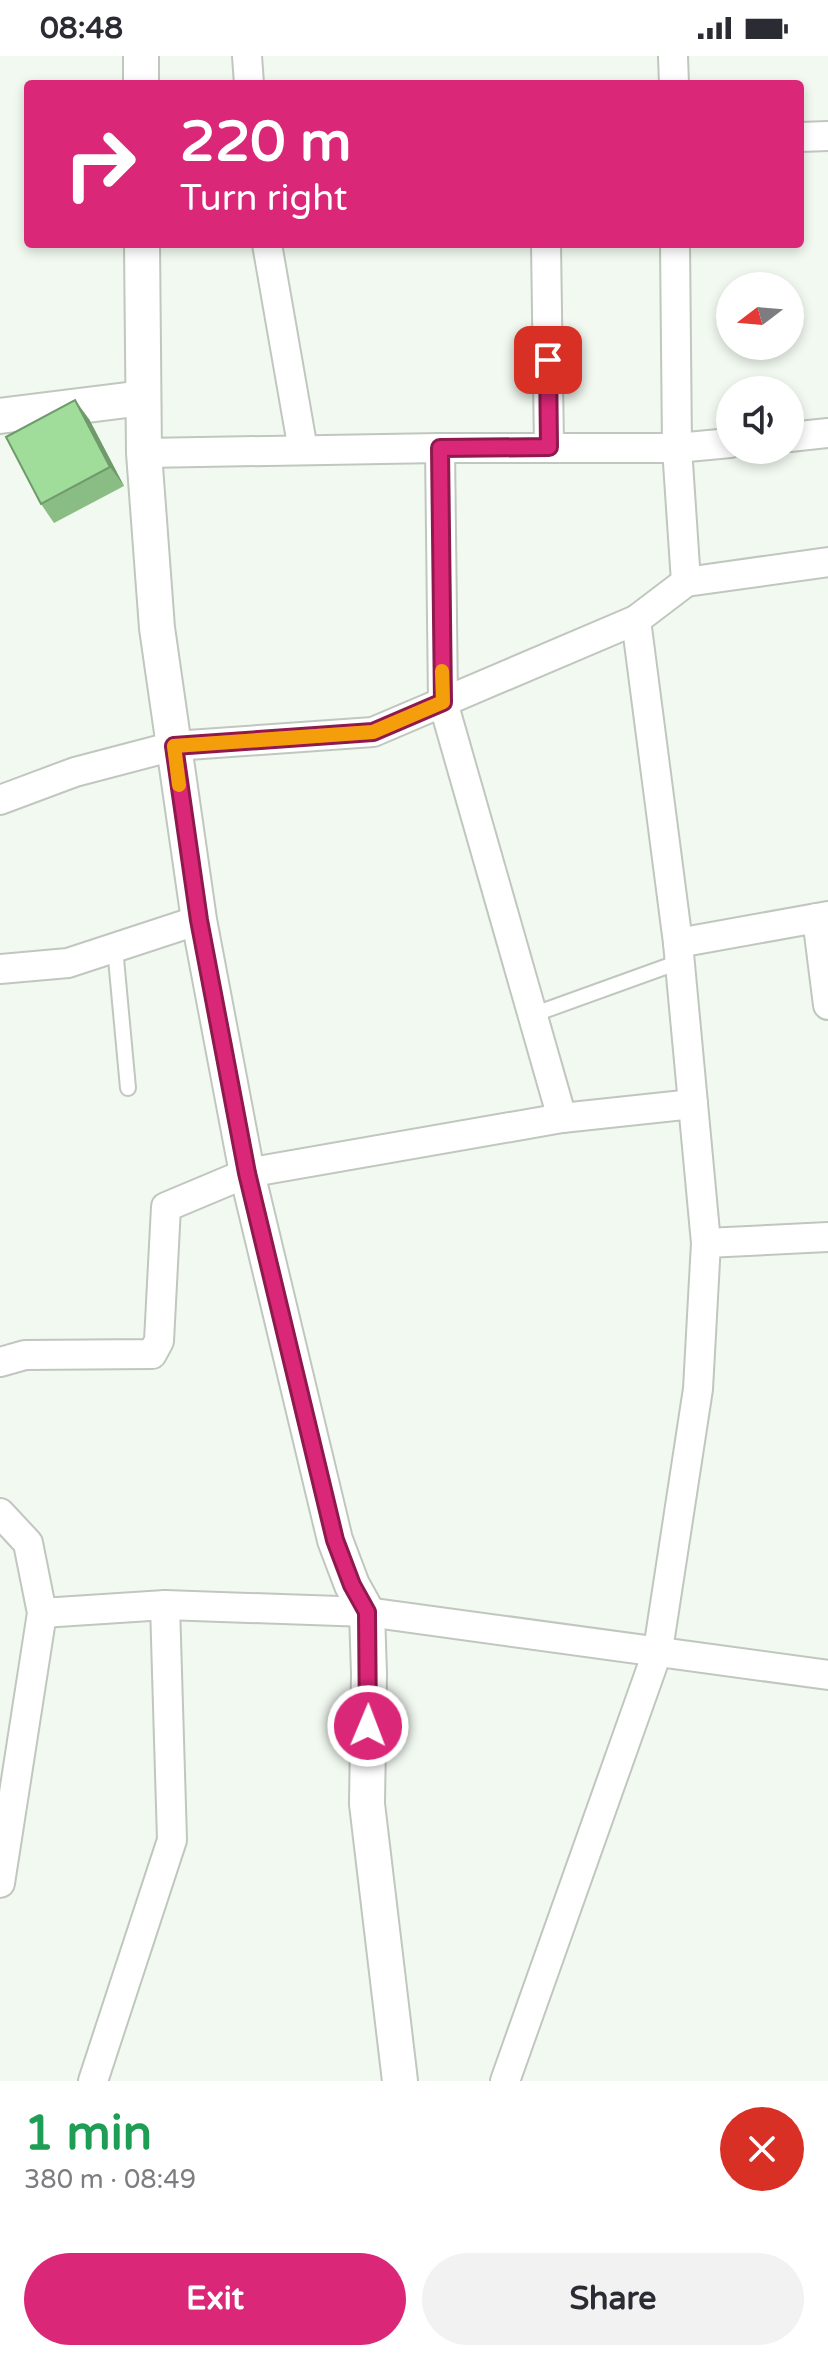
<!DOCTYPE html>
<html lang="en">
<head>
<meta charset="utf-8">
<style>
  :root { --surface:#fff; --page:#f2f2f3; --text:#2b2b33; --muted:#7c7c81; --accent:#db2777 }
  body { margin:0; font-family:"Varela Round",sans-serif; background:var(--page); color:var(--text); height:100vh; display:flex; flex-direction:column; font-size:30px; white-space:nowrap }
  * { box-sizing:border-box; margin:0 }
  p { font-size:26px; color:var(--muted) }
  .icon { flex:none; width:44px; height:44px; fill:none; stroke:currentColor; stroke-width:2; stroke-linecap:round; stroke-linejoin:round }
  .map { position:relative; height:2025px; overflow:hidden }
  .drawer { display:flex; flex-direction:column; background:var(--surface); flex:1 }
  .drawer>* { flex:none }
  .top-card { position:absolute; left:24px; top:24px; width:780px; height:168px; border-radius:8px; box-shadow:0 4px 12px #0003; background:#db2777; color:#fff; overflow:hidden }
  .needle { width:52px; rotate:254deg }
  .controls { position:absolute; left:716px; top:216px; display:grid; gap:16px }
  .controls a { display:grid; place-items:center; width:88px; height:88px; border-radius:50%; background:var(--surface); box-shadow:0 4px 12px #0003; font-size:40px }
  .pin { position:absolute; display:grid; place-items:center; width:68px; height:68px; color:#fff; margin:-34px; border-radius:16px; box-shadow:0 4px 12px #0006 }
  .me { position:absolute; width:88px; margin:-44px; rotate:1deg; stroke-linejoin:round; filter:drop-shadow(0 0 6px #0008) }
  .turn { display:flex; align-items:center; gap:28px; height:168px; padding:0 24px; font-size:36px }
  .turn .icon { width:104px; height:104px; stroke-width:2.5 }
  .turn b { display:block; font-size:56px; line-height:68px }
  .round { display:grid; place-items:center; flex:none; width:84px; height:84px; border-radius:42px; background:var(--page) }
  .headline { display:flex; align-items:center; justify-content:space-between; height:136px; padding:0 24px }
  h1 { font-size:48px; font-weight:700; line-height:60px; color:#1e9e55 }
  .action { display:flex; gap:16px; margin-top:auto; padding:16px 24px }
  .action a { flex:1; height:92px; border-radius:48px; background:var(--accent); color:#fff; font-size:32px; font-weight:700; line-height:92px; text-align:center }
  .action a+a { background:var(--page); color:var(--text) }
  .status { display:flex; justify-content:space-between; align-items:center; height:56px; padding:0 40px; background:var(--surface); direction:ltr }
  .status svg { height:22px; fill:currentColor }
  .map>svg:first-child { display:block }
  .lines { fill:none; stroke-linecap:round; stroke-linejoin:round }
  .service-casing { stroke:#c0c7bf; stroke-width:18 }
  .minor-casing { stroke:#c0c7bf; stroke-width:32 }
  .tertiary-casing { stroke:#c0c7bf; stroke-width:38 }
  .service { stroke:#fff; stroke-width:14 }
  .minor { stroke:#fff; stroke-width:28 }
  .tertiary { stroke:#fff; stroke-width:34 }
  .wall { fill:#8abd84 }
  .shaded-wall { fill:#709a6c }
  .building { fill:#a0dc9a; stroke:#709a6c; stroke-width:2 }
  .route-casing { stroke:#8e194d; stroke-width:20 }
  .route { stroke:#db2777; stroke-width:14 }
  .slow { stroke:#f59e0b; stroke-width:14 }
</style>
</head>
<body>
<div class="status"><b>08:48</b><svg viewBox="0 0 49 12"><path d="M0 12V9h3v3zM5 12V6h3v6zM10 12V3h3v9zM15 12V0h3v12zM26 1h20v11H26zM47 4h2v5h-2z"/></svg></div>
<div class="map">
<svg width="828" height="2025" viewBox="0 0 828 2025">
  <rect width="100%" height="100%" fill="#f1f9f0"/>
  <g class="lines">
    <defs>
      <g id="service">
        <polyline points="115,892 128,1032"/>
        <polyline points="532,959 679,906"/>
      </g>
      <g id="minor">
        <polyline points="247,0 249,28"/>
        <polyline points="673,0 674,28"/>
        <polyline points="800,81 828,80"/>
        <polyline points="267,188 303,394"/>
        <polyline points="546,188 549,391"/>
        <polyline points="790,381 828,377"/>
        <polyline points="440,392 443,646 562,1062"/>
        <polyline points="144,397 440,392 677,392 730,387"/>
        <polyline points="686,526 828,506"/>
        <polyline points="0,744 75,716 174,690 373,676 636,564"/>
        <polyline points="817,862 828,949"/>
        <polyline points="678,887 828,860"/>
        <polyline points="0,913 68,907 199,864"/>
        <polyline points="706,1187 828,1181"/>
        <polyline points="0,1306 25,1299 152,1298 159,1285 166,1151 247,1117 562,1062 693,1048"/>
        <polyline points="0,1457 28,1487 42,1557 0,1827"/>
        <polyline points="42,1557 165,1549 367,1556 828,1619"/>
        <polyline points="93,2025 172,1784 165,1549"/>
        <polyline points="505,2025 658,1594 698,1333 706,1187 678,887 636,564 686,526 677,392 675,188"/>
      </g>
      <g id="tertiary">
        <polyline points="141,0 141,28"/>
        <polyline points="142,188 144,397 157,572 199,864 247,1117 335,1484 352,1529 367,1556 369,1618 367,1748 400,2025"/>
        <polyline points="0,360 143,342"/>
      </g>
    </defs>
    <use href="#service" class="service-casing"/>
    <use href="#minor" class="minor-casing"/>
    <use href="#tertiary" class="tertiary-casing"/>
    <use href="#service" class="service"/>
    <use href="#minor" class="minor"/>
    <use href="#tertiary" class="tertiary"/>
  </g>
  <polygon class="wall" points="89,363 124,430 54,467 41,448"/>
  <polygon class="shaded-wall" points="75,344 89,363 124,430 110,411"/>
  <polygon class="building" points="75,344 110,411 41,448 6,381"/>
  <g class="lines">
    <defs>
      <polyline id="route" points="368,1670 367,1556 352,1529 335,1484 247,1117 199,864 174,690 373,676 443,646 440,392 549,391 548,304"/>
    </defs>
    <use href="#route" class="route-casing"/>
    <use href="#route" class="route"/>
    <polyline class="slow" points="179,729 174,690 373,676 443,646 442,615"/>
  </g>
</svg>
<div class="controls">
<a><svg class="needle" viewBox="-14 -14 28 28"><path d="M0-13l5 13h-10z" fill="#e53935"/><path d="M0 13l5-13h-10z" fill="#7c7c81"/></svg></a>
<a><svg class="icon" aria-label="sound" viewBox="0 0 24 24"><path d="M4 9h4l5-4v14l-5-4H4zM17 9q2 3 0 6"/></svg></a>
</div>
<div class="pin" style="left:548px;top:304px;background:#d93025"><svg class="icon" aria-label="arrive" viewBox="0 0 24 24"><path d="M6 21V4h12l-3 4 3 4H6"/></svg></div>
<svg class="me" style="left:368px;top:1670px" viewBox="-20 -20 40 40"><circle r="17" fill="#db2777" stroke="#fff" stroke-width="3"/><path d="M0-11L8 9 0 5-8 9z" fill="#fff"/></svg>
<div class="top-card">
<div class="turn"><svg class="icon" aria-label="right" viewBox="0 0 24 24"><path d="M7 20v-9h11M14 6l5 5-5 5"/></svg><div><b>220 m</b>Turn right</div></div>
</div>
</div>
<section class="drawer">
<div class="headline"><div><h1>1 min</h1><p>380 m · 08:49</p></div><a class="round" style="background:#d93025;color:#fff"><svg class="icon" aria-label="close" viewBox="0 0 24 24"><path d="M6 6l12 12M18 6L6 18"/></svg></a></div>
<div class="action"><a>Exit</a><a>Share</a></div>
</section>
</body>
</html>
